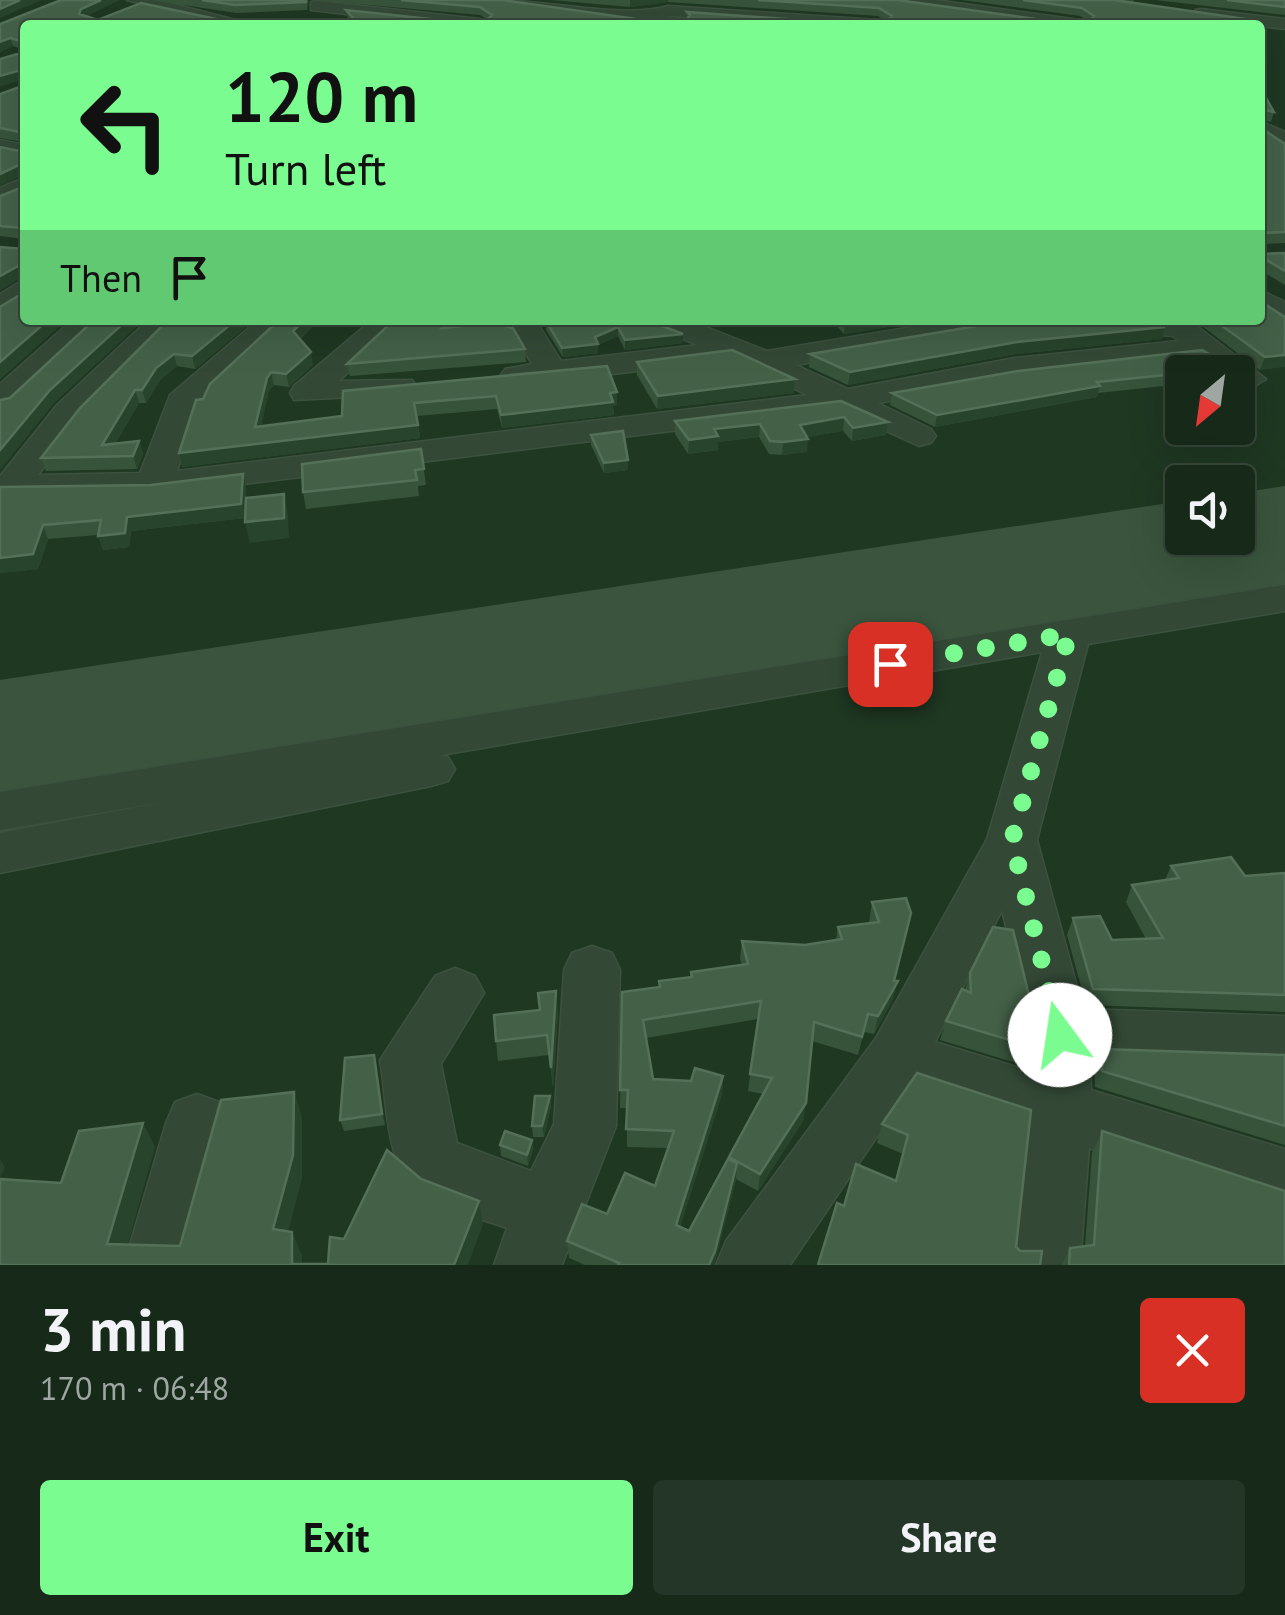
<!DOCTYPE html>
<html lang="en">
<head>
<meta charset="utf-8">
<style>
  :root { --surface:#172a1a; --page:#243627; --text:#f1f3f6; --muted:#9ea7a2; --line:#364639; --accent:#7bfc90 }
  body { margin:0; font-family:"PT Sans",sans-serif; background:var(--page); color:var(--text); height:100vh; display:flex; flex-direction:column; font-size:38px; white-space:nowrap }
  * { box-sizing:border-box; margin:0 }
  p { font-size:32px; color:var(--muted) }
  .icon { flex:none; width:55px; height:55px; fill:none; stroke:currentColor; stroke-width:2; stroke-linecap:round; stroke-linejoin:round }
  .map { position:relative; height:1265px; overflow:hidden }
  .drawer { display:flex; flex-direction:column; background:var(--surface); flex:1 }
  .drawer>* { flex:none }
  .hud { position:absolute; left:20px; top:20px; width:1245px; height:305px; border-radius:10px; box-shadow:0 10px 40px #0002,0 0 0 2px var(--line); background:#7bfc90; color:#111; overflow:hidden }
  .needle { width:65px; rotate:209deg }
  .buttons { position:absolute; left:1165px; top:355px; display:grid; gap:20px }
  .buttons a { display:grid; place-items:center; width:90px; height:90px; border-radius:10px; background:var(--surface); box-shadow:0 10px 40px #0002,0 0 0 2px var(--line); font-size:50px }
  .pin { position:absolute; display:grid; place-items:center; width:85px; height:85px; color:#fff; margin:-42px; border-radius:20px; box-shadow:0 5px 15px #0006 }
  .me { position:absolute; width:110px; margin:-55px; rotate:346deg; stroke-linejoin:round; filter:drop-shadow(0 0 8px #0008) }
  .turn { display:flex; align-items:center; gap:35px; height:210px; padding:0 40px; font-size:45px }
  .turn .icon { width:130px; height:130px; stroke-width:2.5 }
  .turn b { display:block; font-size:70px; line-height:85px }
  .then { display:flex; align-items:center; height:95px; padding:0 40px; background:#0003; gap:20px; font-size:38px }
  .round { display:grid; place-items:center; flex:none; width:105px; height:105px; border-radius:10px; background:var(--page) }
  .overview { display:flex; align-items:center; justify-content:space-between; height:170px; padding:0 40px }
  h1 { font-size:60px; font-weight:700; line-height:75px }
  .button { display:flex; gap:20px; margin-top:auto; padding:20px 40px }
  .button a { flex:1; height:115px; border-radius:10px; background:var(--accent); color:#111; font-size:40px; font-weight:700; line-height:115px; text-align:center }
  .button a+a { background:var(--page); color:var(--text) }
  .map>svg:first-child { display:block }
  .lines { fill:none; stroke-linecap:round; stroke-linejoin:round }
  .runway { fill:#3a543d; fill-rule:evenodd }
  .minor-casing { stroke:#3c523f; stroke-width:3 }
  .minor { fill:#334936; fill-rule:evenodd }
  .wall { fill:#37543b; fill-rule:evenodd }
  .shaded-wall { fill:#28442c }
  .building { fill:#446148; stroke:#547058; stroke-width:2.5 }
  .route { stroke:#7bfc90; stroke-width:18; stroke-dasharray:0 32.4 }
</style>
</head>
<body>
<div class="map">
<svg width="1285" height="1265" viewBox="0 0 1285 1265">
  <rect width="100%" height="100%" fill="#1f3822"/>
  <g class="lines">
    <polygon class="runway" points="1285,486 1285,586 0,828 0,680 1182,501 1182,538 1238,538 1238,493"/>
    <defs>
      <g id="minor">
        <polygon points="127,0 158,0 255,25 223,25"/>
        <path d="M496 0C546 0 625 19 668 6L878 20 887 25H799L671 16 667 18 687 25H644L504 5Z"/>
        <polygon points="890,0 935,0 1080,20 1089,25 1042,25 898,5"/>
        <polygon points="1116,0 1132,0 1126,25 1108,25"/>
        <polygon points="317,1 480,19 489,24 441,25 311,10 311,2"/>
        <polygon points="1201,9 1285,19 1285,29 1195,18 1195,10"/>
        <polygon points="1260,121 1285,132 1285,152 1260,135"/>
        <polygon points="0,140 25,145 25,159 0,154"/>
        <polygon points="25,177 25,194 0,205 0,188"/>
        <polygon points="25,279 25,302 0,317 0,294"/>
        <polygon points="1260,290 1285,302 1285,324 1260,312"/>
        <polygon points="72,320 105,320 12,408 0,411 0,384"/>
        <polygon points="148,320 180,320 81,419 38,475 140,473 170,395 258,320 291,320 197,406 177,471 807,395 734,359 516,386 500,376 505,369 532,364 516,337 476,328 473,320 538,324 561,361 698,345 649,326 645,320 688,320 767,351 955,320 1024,320 1009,329 796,365 848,389 1015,358 1178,341 1173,336 1079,329 1064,320 1190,321 1266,379 1250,389 1239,386 1238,372 1221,372 1200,357 1015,378 878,403 931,429 936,436 931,443 919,446 840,410 155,495 0,498 0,476 57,405"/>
        <polygon points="372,320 405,320 339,381 412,380 417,387 412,394 294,400 290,393 294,386"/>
        <path d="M1285 585V611L1088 644 1037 840 1083 1009 1285 1016V1068L1090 1062 1091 1090 1285 1149V1213L1089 1148 1080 1265H1012L1028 1127 910 1088 790 1265H716L726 1241 876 1038 987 839 1042 652 441 755 448 757 455 769 448 781 431 786 0 873V833L175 800 0 830V792ZM1002 910 1031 1035 1030 1071 935 1042Z"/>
        <path d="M592 946 612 953 620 970 616 1126 562 1265H494L507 1228C480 1218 442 1211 419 1193 385 1167 387 1100 380 1060L435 976 455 968 475 976 484 993 441 1064 457 1143 531 1171 554 1124 564 970 572 953Z"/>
        <polygon points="197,1094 219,1102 228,1123 192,1265 124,1265 166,1123 175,1102"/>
      </g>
    </defs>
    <use href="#minor" class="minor-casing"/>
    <use href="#minor" class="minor"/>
  </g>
  <g class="wall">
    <polygon points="61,0 119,0 86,16 98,20 141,3 221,20 348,19 346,10 440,20 487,19 480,15 313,0 502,0 643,20 686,20 687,12 799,20 884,20 878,16 668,2 630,7 551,0 897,0 1043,20 1087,20 1080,16 962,0 1114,0 1260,21 1264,51 1261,60 1260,60 1260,25 25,25 25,79 0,86 0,59 21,53 21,49 13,46 0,52 0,24"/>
    <polygon points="151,0 308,0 307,10 236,13"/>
    <polygon points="1155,0 1285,0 1285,15"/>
    <polygon points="25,85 25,320 66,320 0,379 23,293 22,277 0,290 0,247 24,249 24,239 0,236 0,196 23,187 24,142 0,138 0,94"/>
    <polygon points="1260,98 1274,112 1271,122 1261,119 1261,128 1285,144 1285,243 1261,244 1261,254 1285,253 1285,285 1260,270"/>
    <polygon points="1285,317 1260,370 1194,320 1260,320"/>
    <polygon points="168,320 254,320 195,369 177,366 160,380 146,403 139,403 115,444 139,441 143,454 137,469 46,471 41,458"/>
    <polygon points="320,320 300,339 313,365 289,387 274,385 269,390 261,426 342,416 607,366 617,405 613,406 614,415 502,428 497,409 417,416 420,438 182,467 179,453 203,399"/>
    <polygon points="394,320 467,320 460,326 525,349 526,362 350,376 347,364"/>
    <polygon points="647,320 683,343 625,350 618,336 598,345 598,353 563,357 546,330 546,321"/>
    <polygon points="831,320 932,320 844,334"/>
    <polygon points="1165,327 1162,339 1015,354 848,385 809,367 810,354"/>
    <polygon points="637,362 795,379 794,393 657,409 637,375"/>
    <polygon points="1234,368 1233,372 1182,372 1182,384 1098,393 1097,397 935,427 890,405 892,393"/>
    <polygon points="841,401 888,422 886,435 852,441 843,431 807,437 807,452 782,455 769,454 759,437 718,442 718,450 688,454 675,434 675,421"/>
    <polygon points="591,435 628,460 628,470 604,473 591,445"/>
    <polygon points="421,449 426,485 418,486 419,496 306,509 303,492"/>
    <polygon points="0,487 246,487 245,518 131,531 129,547 103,550 98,535 48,539 38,569 0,573"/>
    <polygon points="1171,866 1245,876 1285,873 1285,1012 1086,1005 1067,935 1073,918 1112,940 1146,939 1126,902 1132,885 1165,880"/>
    <path d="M906 898 894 981 893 999 874 1034 864 1032 858 1055 812 1041 803 1121 758 1191 736 1179 714 1265H585L569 1258 567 1241 607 1214 655 1186 668 1148 627 1147V1108H620L622 992 659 987V981L690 977 691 972 742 965 740 959 742 941 805 945 836 940 838 927 869 923 872 902ZM758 1019 748 1091 763 1094 689 1231 680 1227 722 1094 723 1076 691 1081 653 1079 646 1038Z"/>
    <polygon points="970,973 1033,1047 1026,1066 940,1040 946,1021 965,990"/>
    <polygon points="540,1010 558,1011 553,1088 549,1055 498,1061 496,1041"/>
    <polygon points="1101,1049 1285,1055 1285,1145 1095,1087 1094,1066"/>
    <polygon points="374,1055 385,1125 344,1131 340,1120"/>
    <polygon points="917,1073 1016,1247 1020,1251 844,1206 896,1181 903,1154 877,1143 882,1124"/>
    <polygon points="550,1096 551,1106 544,1137 533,1137 532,1126"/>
    <polygon points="1102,1131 1285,1265 1085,1246 1092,1153"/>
    <polygon points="532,1140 533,1150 528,1166 501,1156 500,1145"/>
    <polygon points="1070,1248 1069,1265 1062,1265"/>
  </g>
  <g class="shaded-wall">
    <polygon points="20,0 42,0 0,18 0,9"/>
    <polygon points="101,0 119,0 83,18 79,14 81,9"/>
    <polygon points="630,0 668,0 668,2 630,7"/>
    <polygon points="10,38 13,46 0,52 0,42"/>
    <polygon points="24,69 25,79 0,86 0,76"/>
    <polygon points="23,163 25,174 0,186 0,174"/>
    <polygon points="22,264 25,276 0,290 0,276"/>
    <polygon points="48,320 66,320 0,379 0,362"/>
    <polygon points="127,320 144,320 54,403 0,470 0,450 50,390"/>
    <polygon points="236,320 254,320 195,369 192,356"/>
    <polygon points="305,320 320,320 295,343 293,331"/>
    <polygon points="451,320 467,320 443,340 442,328"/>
    <polygon points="859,320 932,320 844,334 845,322"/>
    <polygon points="618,327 618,336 598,345 598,353 563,357 562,348"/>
    <polygon points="1165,327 1162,339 1015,354 848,385 850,372 1017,342"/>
    <polygon points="683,334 683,343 625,350 625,340"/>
    <polygon points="311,352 313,365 289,387 286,374"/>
    <polygon points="174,354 177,366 160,380 146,403 142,390 156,368"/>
    <polygon points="1285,355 1285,367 1260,370 1265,357"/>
    <polygon points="271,372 274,385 269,390 258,440 255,427 267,378"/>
    <polygon points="795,379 794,393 657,409 658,396"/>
    <polygon points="1100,386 1097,397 935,427 937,415"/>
    <polygon points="135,390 139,403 107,458 102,445"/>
    <polygon points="617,392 617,405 613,406 614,415 502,428 501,415"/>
    <polygon points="844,417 843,431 798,439 800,425"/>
    <polygon points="888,422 886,435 852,441 853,428"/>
    <polygon points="760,424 759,437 718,442 718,450 688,454 689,440 714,429"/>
    <polygon points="418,425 420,438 182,467 179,453"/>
    <polygon points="808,439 807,452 782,455 783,442"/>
    <polygon points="139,441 143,454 137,469 133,456"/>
    <polygon points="628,460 628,470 604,473 604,463"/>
    <polygon points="243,474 246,487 245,518 131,531 129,547 103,550 98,536 127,517"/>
    <polygon points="284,494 288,515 289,538 250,543 245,522"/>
    <polygon points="43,525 48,539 38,569 0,573 0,558"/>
    <polygon points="898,981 893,999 874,1034 878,1016"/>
    <polygon points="556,991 558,1011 553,1088 551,1068"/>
    <polygon points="374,1055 377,1066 385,1125 382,1114"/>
    <polygon points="723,1076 722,1094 675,1242 676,1225"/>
    <polygon points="294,1092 302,1117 302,1179 283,1252 273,1229"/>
    <polygon points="550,1096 551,1106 544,1137 542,1126"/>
    <polygon points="806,1103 803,1121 758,1191 760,1174"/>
    <polygon points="143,1123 155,1147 122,1265 107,1244"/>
    <polygon points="532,1140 533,1150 528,1166 527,1155"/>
    <polygon points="0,1159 5,1167 0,1178"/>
    <polygon points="737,1163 736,1180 714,1265 709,1265"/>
    <polygon points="479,1201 483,1224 468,1265 454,1265"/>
    <polygon points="292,1232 302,1255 302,1265 293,1265"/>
  </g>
  <g class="building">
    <polygon points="0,0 20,0 0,9"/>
    <polygon points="61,0 101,0 81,9 79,14 98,20 141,3 221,20 354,19 346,10 440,20 488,19 492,15 480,7 401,0 502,0 643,20 687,20 690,15 687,12 799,20 888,20 892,16 879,8 758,0 897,0 1043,20 1091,20 1094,16 1082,8 1023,0 1114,0 1260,21 1264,51 1260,51 1260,25 25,25 25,75 24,69 0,76 0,59 21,53 21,41 10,38 0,42 0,24"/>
    <polygon points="202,0 306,0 306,2 235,5"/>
    <polygon points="1227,0 1285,0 1285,7"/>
    <polygon points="25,85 25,320 48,320 0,362 0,307 23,293 22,264 0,276 0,247 24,249 24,228 0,226 0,196 23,187 23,163 0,174 0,147 24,152 25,133 0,128 0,94"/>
    <polygon points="1260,98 1266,98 1274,112 1260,109 1261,128 1285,144 1285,232 1261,233 1261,254 1285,253 1285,271 1260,256"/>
    <polygon points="1260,301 1285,317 1285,355 1265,357 1214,320 1260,320"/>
    <polygon points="94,320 127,320 50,390 0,450 0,400 10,398"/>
    <polygon points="168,320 236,320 192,356 174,354 156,368 142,390 135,390 102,445 139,441 133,456 41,458 80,408"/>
    <polygon points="279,320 305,320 293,331 311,352 286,374 271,372 267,378 255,427 342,416 343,391 607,366 617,392 610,393 613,402 501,415 496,396 414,403 418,425 179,453 196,400 203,399 210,384"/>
    <polygon points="394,320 451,320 442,328 491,323 513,328 525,349 347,364"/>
    <polygon points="559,320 647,320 683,334 625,340 618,327 595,337 598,344 562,348 546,321"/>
    <polygon points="1012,320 1081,320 1165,327 1017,342 850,372 810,354"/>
    <polygon points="732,350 795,379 658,396 637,362"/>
    <polygon points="1202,350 1234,368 1097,382 1100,386 937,415 892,393 1018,371"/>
    <polygon points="841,401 888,422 853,428 844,417 800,425 808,439 783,442 770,441 760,424 714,429 718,436 689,440 675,421"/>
    <polygon points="623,431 628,460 604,463 591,435"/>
    <polygon points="421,449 424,469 415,470 417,480 303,492 302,464"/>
    <polygon points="243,474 241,504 127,517 125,533 98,536 101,520 43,525 33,554 0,558 0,487 151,485"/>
    <polygon points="284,494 284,518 245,522 246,498"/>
    <polygon points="1231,857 1245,876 1285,873 1285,995 1093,989 1073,918 1100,916 1112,940 1163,938 1132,885 1179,878 1171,866"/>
    <polygon points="906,898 911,913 894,981 898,981 878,1016 868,1014 862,1037 814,1022 806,1103 760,1174 729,1157 772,1078 750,1074 761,1001 643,1020 653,1079 691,1081 695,1068 723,1076 676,1225 689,1231 728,1159 737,1163 715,1251 709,1265 618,1265 619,1263 567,1241 582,1204 607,1214 625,1173 655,1186 674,1131 626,1129 628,1090 620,1090 622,992 660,987 659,981 692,977 691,972 748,964 742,941 805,945 842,939 838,927 879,922 872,902"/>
    <polygon points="993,927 1013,930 1034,1016 1033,1047 946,1021 962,989 971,993 970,973"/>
    <polygon points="556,991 551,1068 547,1035 496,1041 494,1015 540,1010 538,993"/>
    <polygon points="1101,1049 1285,1055 1285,1126 1102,1071"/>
    <polygon points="374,1055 382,1114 340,1120 345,1058"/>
    <polygon points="917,1073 1031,1110 1016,1247 1020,1251 1042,1251 1040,1265 818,1265 837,1203 844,1206 856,1164 896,1181 908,1135 882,1124"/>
    <polygon points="294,1092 293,1155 273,1229 292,1232 292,1264 328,1264 330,1237 344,1239 387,1150 421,1179 479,1201 454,1265 0,1265 0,1179 61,1183 79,1131 143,1123 107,1244 180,1246 221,1100"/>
    <polygon points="535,1096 550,1096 542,1126 532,1126"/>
    <polygon points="505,1131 532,1140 527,1155 500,1145"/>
    <polygon points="1102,1131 1285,1191 1285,1265 1069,1265 1070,1248 1094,1245"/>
  </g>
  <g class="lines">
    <polyline class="route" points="890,664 1069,634 1012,840 1060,1035"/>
  </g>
</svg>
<div class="buttons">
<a><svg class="needle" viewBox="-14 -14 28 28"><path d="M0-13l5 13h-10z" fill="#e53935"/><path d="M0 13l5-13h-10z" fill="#9ea7a2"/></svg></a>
<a><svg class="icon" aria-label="sound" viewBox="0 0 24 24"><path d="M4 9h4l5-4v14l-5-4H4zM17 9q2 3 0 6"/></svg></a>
</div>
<div class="pin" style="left:890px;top:664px;background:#d93025"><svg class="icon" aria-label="arrive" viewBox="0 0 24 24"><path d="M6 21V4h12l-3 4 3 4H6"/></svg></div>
<svg class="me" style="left:1060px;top:1035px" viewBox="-20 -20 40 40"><circle r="19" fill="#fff"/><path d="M0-13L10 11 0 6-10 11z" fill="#7bfc90"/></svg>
<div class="hud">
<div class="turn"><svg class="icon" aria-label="left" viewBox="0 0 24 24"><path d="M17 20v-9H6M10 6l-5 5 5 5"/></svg><div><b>120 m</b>Turn left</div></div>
<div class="then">Then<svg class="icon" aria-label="arrive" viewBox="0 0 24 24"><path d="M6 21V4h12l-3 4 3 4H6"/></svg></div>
</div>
</div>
<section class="drawer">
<div class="overview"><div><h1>3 min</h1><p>170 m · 06:48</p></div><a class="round" style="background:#d93025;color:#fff"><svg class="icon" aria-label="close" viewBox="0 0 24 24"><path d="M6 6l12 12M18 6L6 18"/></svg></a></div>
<div class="button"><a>Exit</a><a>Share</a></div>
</section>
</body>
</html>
